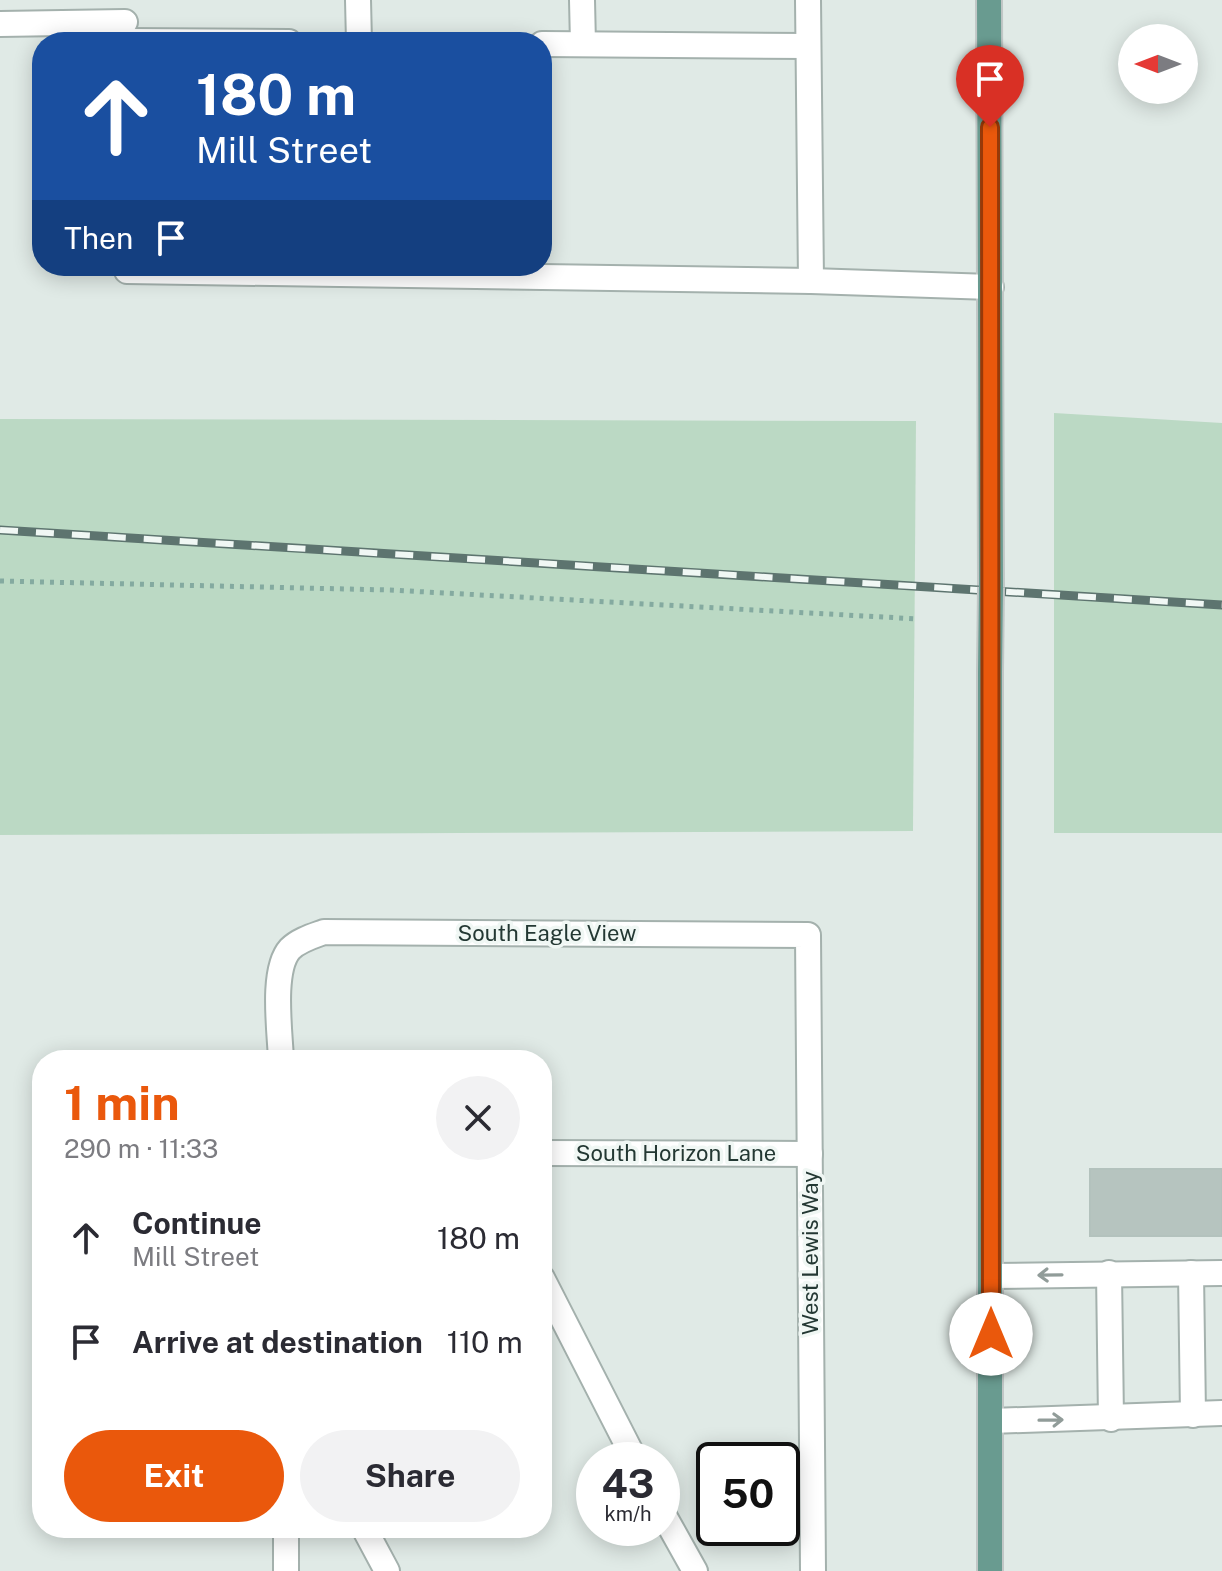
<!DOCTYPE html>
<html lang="en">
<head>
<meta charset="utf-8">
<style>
  :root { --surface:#fff; --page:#f2f2f3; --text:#2b2b33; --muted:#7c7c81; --accent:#ea580c }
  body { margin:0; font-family:"Public Sans",sans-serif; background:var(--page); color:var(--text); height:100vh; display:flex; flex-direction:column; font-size:30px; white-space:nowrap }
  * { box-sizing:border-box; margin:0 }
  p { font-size:26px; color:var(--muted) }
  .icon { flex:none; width:44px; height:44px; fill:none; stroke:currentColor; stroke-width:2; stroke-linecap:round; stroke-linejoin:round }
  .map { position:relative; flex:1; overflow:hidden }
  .sheet { position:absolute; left:32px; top:1050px; width:520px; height:488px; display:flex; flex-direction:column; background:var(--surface); border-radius:32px; box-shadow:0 4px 20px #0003 }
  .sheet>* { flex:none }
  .guide { position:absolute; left:32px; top:32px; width:520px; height:244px; border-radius:32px; box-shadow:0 4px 20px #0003; background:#1a4fa0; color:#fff; overflow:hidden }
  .needle { width:52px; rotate:270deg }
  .controls { position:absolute; left:1118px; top:24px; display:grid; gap:16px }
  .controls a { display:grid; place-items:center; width:80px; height:80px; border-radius:50%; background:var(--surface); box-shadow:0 4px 20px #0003; font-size:40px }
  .speed { position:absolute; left:576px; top:1442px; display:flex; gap:16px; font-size:40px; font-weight:700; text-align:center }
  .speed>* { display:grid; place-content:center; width:104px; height:104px; border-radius:50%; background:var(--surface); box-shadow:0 4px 20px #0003; line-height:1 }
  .speed small { font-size:20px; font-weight:400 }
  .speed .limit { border:4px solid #111; border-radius:12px; background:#fff; color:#111 }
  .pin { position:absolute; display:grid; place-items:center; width:68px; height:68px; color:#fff; margin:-82px -34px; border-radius:50% 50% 50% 0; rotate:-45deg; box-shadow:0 0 8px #0007 }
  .pin .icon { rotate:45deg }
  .me { position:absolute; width:88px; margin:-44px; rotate:0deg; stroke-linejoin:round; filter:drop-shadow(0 0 6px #0008) }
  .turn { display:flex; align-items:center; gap:28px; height:168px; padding:0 32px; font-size:36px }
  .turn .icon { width:104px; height:104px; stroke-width:2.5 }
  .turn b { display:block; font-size:56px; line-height:68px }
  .then { display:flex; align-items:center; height:76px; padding:0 32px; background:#0003; gap:16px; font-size:30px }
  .round { display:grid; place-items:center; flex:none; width:84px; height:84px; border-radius:42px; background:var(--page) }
  .headline { display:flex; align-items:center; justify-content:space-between; height:136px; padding:0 32px }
  h1 { font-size:48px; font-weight:700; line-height:60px; color:var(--accent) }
  .cta { display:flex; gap:16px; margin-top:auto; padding:16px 32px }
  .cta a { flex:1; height:92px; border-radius:48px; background:var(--accent); color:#fff; font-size:32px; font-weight:700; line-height:92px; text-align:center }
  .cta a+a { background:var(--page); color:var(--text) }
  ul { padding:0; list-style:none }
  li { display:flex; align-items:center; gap:24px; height:104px; padding:0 32px }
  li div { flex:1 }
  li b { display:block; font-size:30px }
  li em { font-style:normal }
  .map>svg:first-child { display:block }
  .green { fill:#bbd9c4 }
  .building { fill:#b6c4bf; stroke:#b3c2bd; stroke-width:2 }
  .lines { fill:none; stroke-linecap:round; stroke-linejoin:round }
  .minor-casing { stroke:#a4b1ad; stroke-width:28 }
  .major-casing { stroke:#c1c7c6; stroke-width:28 }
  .path { stroke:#84aaa0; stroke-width:5; stroke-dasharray:4 6; stroke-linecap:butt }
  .minor { stroke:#fff; stroke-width:24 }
  .major { stroke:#699b90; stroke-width:24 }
  .rail-casing { stroke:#5d746f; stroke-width:9 }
  .rail { stroke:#f0f7f4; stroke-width:6; stroke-dasharray:18; stroke-linecap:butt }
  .major-bridge-casing { stroke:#c1c7c6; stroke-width:28; stroke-linecap:butt }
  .major-bridge { stroke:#699b90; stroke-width:24 }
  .oneway { stroke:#919c99 }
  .route-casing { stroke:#983908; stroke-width:20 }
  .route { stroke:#ea580c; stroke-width:14 }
  .labels { text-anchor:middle; stroke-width:7; stroke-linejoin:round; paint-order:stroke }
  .street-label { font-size:22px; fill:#233833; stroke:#f0f7f4 }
</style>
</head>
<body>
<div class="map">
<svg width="1222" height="1571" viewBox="0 0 1222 1571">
  <rect width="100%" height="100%" fill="#e0eae6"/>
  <g class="green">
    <polygon points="1054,413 1222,423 1222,833 1054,833"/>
    <polygon points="0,419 916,421 913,831 0,835"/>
  </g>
  <rect class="building" x="1090" y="1169" width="132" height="67"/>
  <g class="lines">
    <defs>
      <g id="minor">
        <polyline points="358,0 359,42"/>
        <polyline points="582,0 583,44"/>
        <polyline points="808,0 811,281"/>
        <polyline points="0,24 125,22"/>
        <polyline points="126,41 289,42"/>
        <polyline points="542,44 808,46"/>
        <polyline points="127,266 127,271 811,281 991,287"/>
        <path d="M281 1060C280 1032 271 970 290 949 299 940 313 936 324 932L808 935 813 1571"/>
        <polyline points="542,1153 810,1154"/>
        <polyline points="1109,1273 1111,1419"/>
        <polyline points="1191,1273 1193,1415"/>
        <polyline points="992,1276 1222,1273"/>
        <polyline points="542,1278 635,1460"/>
        <polyline points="991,1421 1222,1413"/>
        <polyline points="662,1512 695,1571"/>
        <polyline points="286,1528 286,1571"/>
        <polyline points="364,1528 387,1571"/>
      </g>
      <g id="major">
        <polyline points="989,0 991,587"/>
        <polyline points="990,1571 990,672"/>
      </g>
    </defs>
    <use href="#minor" class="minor-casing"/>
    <use href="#major" class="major-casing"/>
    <polyline class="path" points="0,581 390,590 919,619"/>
    <use href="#minor" class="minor"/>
    <use href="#major" class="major"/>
    <defs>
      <polyline id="rail" points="0,530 1222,605"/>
    </defs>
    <use href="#rail" class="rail-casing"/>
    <use href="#rail" class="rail"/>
    <defs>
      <polyline id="major-bridge" points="990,672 991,587"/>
    </defs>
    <use href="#major-bridge" class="major-bridge-casing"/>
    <use href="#major-bridge" class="major-bridge"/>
  </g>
  <defs><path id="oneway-shaft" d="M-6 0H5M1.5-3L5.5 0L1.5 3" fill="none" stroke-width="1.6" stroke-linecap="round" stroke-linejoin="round" transform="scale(2)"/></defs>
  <g class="oneway">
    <use href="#oneway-shaft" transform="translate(1050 1275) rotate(179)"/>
    <use href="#oneway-shaft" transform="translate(1051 1420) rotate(-1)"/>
  </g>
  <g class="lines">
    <defs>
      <polyline id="route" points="990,127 991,1334"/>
    </defs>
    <use href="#route" class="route-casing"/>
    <use href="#route" class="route"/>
  </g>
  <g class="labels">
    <g class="street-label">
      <text x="547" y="941">South Eagle View</text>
      <text x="676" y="1161">South Horizon Lane</text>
      <text transform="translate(810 1253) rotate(-90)" y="8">West Lewis Way</text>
    </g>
  </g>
</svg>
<div class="controls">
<a><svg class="needle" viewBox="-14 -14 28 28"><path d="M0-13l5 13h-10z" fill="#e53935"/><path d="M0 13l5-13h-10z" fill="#7c7c81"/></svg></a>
</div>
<div class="speed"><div>43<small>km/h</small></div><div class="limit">50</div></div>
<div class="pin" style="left:990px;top:127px;background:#d93025"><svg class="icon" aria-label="arrive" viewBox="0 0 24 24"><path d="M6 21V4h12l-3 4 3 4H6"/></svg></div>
<svg class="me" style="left:991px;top:1334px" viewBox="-20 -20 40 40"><circle r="19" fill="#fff"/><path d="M0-13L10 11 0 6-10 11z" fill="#ea580c"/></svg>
<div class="guide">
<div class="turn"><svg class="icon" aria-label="ahead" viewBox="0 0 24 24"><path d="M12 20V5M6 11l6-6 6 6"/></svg><div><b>180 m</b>Mill Street</div></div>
<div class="then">Then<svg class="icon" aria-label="arrive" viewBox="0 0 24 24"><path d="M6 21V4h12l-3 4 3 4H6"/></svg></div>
</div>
<section class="sheet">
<div class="headline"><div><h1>1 min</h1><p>290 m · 11:33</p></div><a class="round"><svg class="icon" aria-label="close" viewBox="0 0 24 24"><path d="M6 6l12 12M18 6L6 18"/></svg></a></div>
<ul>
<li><svg class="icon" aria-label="ahead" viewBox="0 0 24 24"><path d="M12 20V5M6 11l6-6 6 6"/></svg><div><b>Continue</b><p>Mill Street</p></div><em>180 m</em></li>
<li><svg class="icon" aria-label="arrive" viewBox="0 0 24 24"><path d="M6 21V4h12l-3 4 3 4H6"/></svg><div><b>Arrive at destination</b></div><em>110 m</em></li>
</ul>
<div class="cta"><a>Exit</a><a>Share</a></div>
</section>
</div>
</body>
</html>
